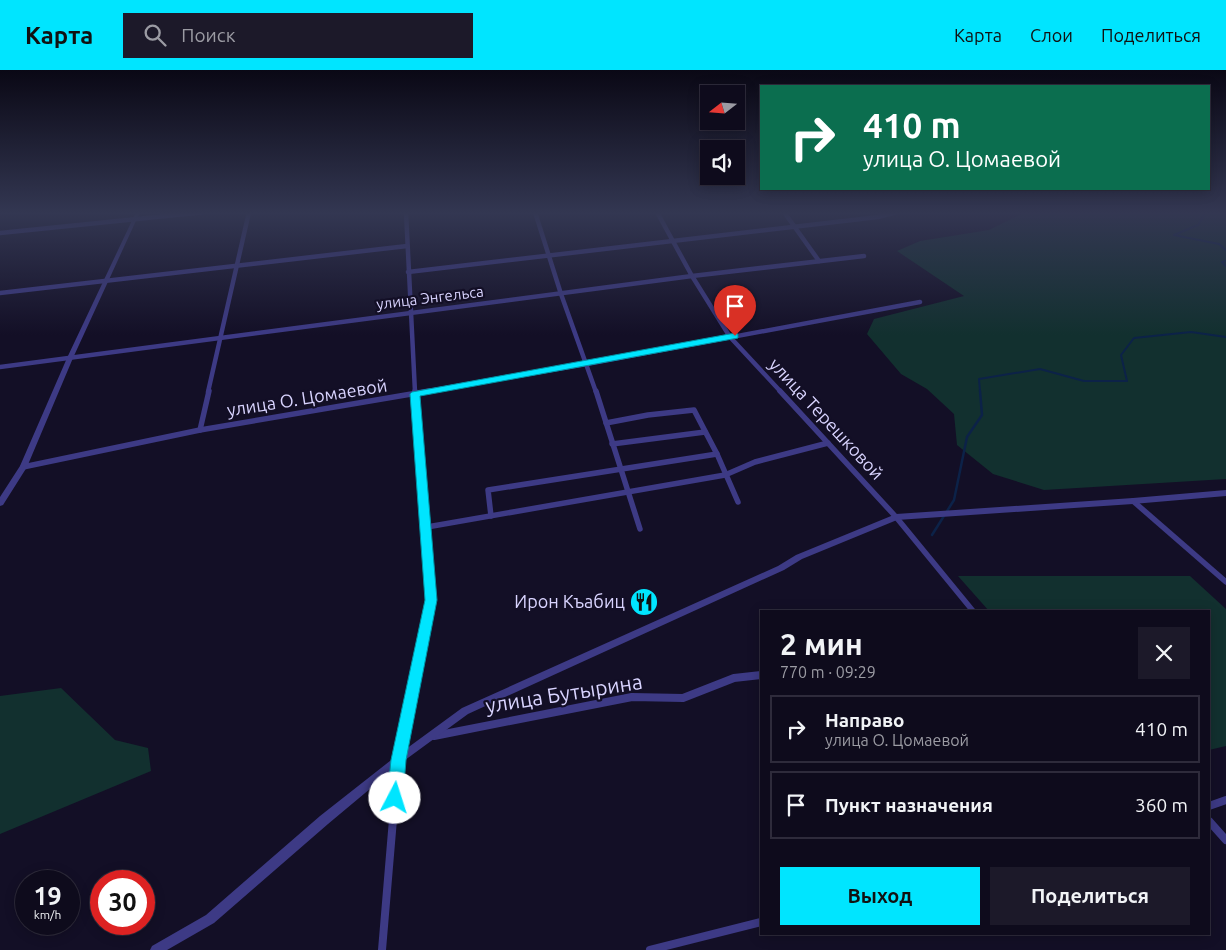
<!DOCTYPE html>
<html lang="ru">
<head>
<meta charset="utf-8">
<style>
  :root { --surface:#0e0b1c; --page:#1c1929; --text:#f1f3f6; --muted:#9b9ba3; --line:#2e2b3b; --accent:#00e5ff }
  body { margin:0; font-family:Ubuntu,sans-serif; background:var(--page); color:var(--text); height:100vh; display:flex; flex-direction:column; font-size:19px; white-space:nowrap }
  * { box-sizing:border-box; margin:0 }
  p { font-size:16px; color:var(--muted) }
  .icon { flex:none; width:28px; height:28px; fill:none; stroke:currentColor; stroke-width:2; stroke-linecap:round; stroke-linejoin:round }
  .map { position:relative; flex:1; overflow:hidden }
  .details { position:absolute; left:760px; top:540px; width:450px; height:325px; display:flex; flex-direction:column; background:var(--surface); border-radius:0px; box-shadow:0 2px 12px #0003,0 0 0 1px var(--line) }
  .details>* { flex:none }
  .top-card { position:absolute; left:760px; top:15px; width:450px; height:105px; border-radius:0px; box-shadow:0 2px 12px #0003,0 0 0 1px var(--line); background:#0b6e4f; color:#fff; overflow:hidden }
  .needle { width:32px; rotate:253deg }
  .controls { position:absolute; left:700px; top:15px; display:grid; gap:10px }
  .controls a { display:grid; place-items:center; width:45px; height:45px; border-radius:0px; background:var(--surface); box-shadow:0 2px 12px #0003,0 0 0 1px var(--line); font-size:25px }
  .speed { position:absolute; left:15px; top:800px; display:flex; gap:10px; font-size:25px; font-weight:700; text-align:center }
  .speed>* { display:grid; place-content:center; width:65px; height:65px; border-radius:50%; background:var(--surface); box-shadow:0 2px 12px #0003,0 0 0 1px var(--line); line-height:1 }
  .speed small { font-size:12px; font-weight:400 }
  .speed .limit { border:8px solid #d22; background:#fff; color:#111 }
  .pin { position:absolute; display:grid; place-items:center; width:42px; height:42px; color:#fff; margin:-51px -21px; border-radius:50% 50% 50% 0; rotate:-45deg; box-shadow:0 0 5px #0007 }
  .pin .icon { rotate:45deg }
  .me { position:absolute; width:55px; margin:-28px; rotate:5deg; stroke-linejoin:round; filter:drop-shadow(0 0 4px #0008) }
  .turn { display:flex; align-items:center; gap:18px; height:105px; padding:0 20px; font-size:22px }
  .turn .icon { width:65px; height:65px; stroke-width:2.5 }
  .turn b { display:block; font-size:35px; line-height:42px }
  .round { display:grid; place-items:center; flex:none; width:52px; height:52px; border-radius:0px; background:var(--page) }
  .overview { display:flex; align-items:center; justify-content:space-between; height:85px; padding:0 20px }
  h1 { font-size:30px; font-weight:700; line-height:38px }
  .cta { display:flex; gap:10px; margin-top:auto; padding:10px 20px }
  .cta a { flex:1; height:58px; border-radius:0px; background:var(--accent); color:#111; font-size:20px; font-weight:700; line-height:58px; text-align:center }
  .cta a+a { background:var(--page); color:var(--text) }
  ul { padding:0; list-style:none }
  li { display:flex; align-items:center; gap:15px; height:68px; margin:0 10px 8px; padding:0 10px; border:2px solid var(--line); border-radius:0px }
  li div { flex:1 }
  li b { display:block; font-size:19px }
  li em { font-style:normal }
  header { display:flex; align-items:center; gap:30px; box-sizing:border-box; height:70px; padding:0 25px; background:var(--accent); color:#111 }
  header strong { font-size:24px }
  nav { display:flex; gap:28px; margin-inline-start:auto; font-size:18px }
  .search { width:350px; height:45px; background:var(--page); display:flex; align-items:center; gap:12px; box-sizing:border-box; padding:0 18px; border-radius:0px; color:var(--muted); font-size:19px }
  .map>svg:first-child { display:block }
  .green { fill:#12302f }
  .lines { fill:none; stroke-linecap:round; stroke-linejoin:round }
  .stream-far1 { stroke:#0c2248; stroke-width:2 }
  .stream { stroke:#0c2248; stroke-width:2.5 }
  .minor-far2 { stroke:#3d3a85; stroke-width:4.5 }
  .minor-far1 { stroke:#3d3a85; stroke-width:5.5 }
  .minor { stroke:#3d3a85; stroke-width:8 }
  .tertiary { fill:#3d3a85; fill-rule:evenodd }
  .route { fill:#00e5ff; stroke:#0095a6 }
  .labels { text-anchor:middle; stroke-width:4.5; stroke-linejoin:round; paint-order:stroke }
  .far-street-label { font-size:15px; fill:#d9d4ff; stroke:#130f26 }
  .street-label { font-size:18px; fill:#d9d4ff; stroke:#130f26 }
  .poi-label { font-size:18px; fill:#d9d4ff; stroke:#130f26; text-anchor:end }
  .near-street-label { font-size:21px; fill:#d9d4ff; stroke:#130f26 }
</style>
</head>
<body>
<header>
<strong>Карта</strong>
<div class="search"><svg class="icon" aria-label="search" viewBox="0 0 24 24"><circle cx="10" cy="10" r="6"/><path d="M15 15l6 6"/></svg>Поиск</div>
<nav><a>Карта</a><a>Слои</a><a>Поделиться</a></nav>
</header>
<div class="map">
<svg width="1226" height="880" viewBox="0 0 1226 880">
  <rect width="100%" height="100%" fill="#130f26"/>
  <g class="green">
    <polygon points="1025,142 1226,142 1226,409 1044,420 993,404 957,375 954,344 927,319 901,304 867,264 874,249 964,226 897,181 920,171 989,160"/>
    <polygon points="958,506 1190,506 1226,539 1226,676 1209,680 1209,541 989,541"/>
    <polygon points="61,618 115,670 148,678 151,701 0,764 0,626"/>
  </g>
  <g class="lines">
    <g class="stream-far1">
      <polyline points="1204,145 1198,155 1174,165 1219,174 1226,180"/>
      <polyline points="1226,191 1222,192 1226,196"/>
      <polyline points="980,322 979,309 1040,299 1084,311 1127,311 1121,285 1134,268 1191,262 1226,267"/>
    </g>
    <polyline class="stream" points="932,465 954,430 967,367 982,345 980,321"/>
    <g class="minor-far2">
      <polyline points="406,142 415,322"/>
      <polyline points="535,142 561,224 596,322"/>
      <polyline points="657,142 692,206 730,267 781,322"/>
      <polyline points="784,142 819,191"/>
      <polyline points="0,163 205,142"/>
      <polyline points="408,202 878,147 897,142"/>
      <polyline points="0,223 407,176"/>
      <polyline points="0,297 692,206 864,186"/>
      <polyline points="208,322 249,142"/>
      <polyline points="422,322 587,294 920,232"/>
    </g>
    <g class="minor-far1">
      <polyline points="415,321 431,530 424,562"/>
      <polyline points="596,321 640,459"/>
      <polyline points="780,321 896,447 973,541"/>
      <polyline points="606,353 648,345 694,340 717,384 738,432"/>
      <polyline points="200,360 209,321"/>
      <polyline points="612,374 705,362"/>
      <polyline points="23,397 200,360 429,321"/>
      <polyline points="1133,431 1226,512"/>
      <polyline points="491,446 488,420 717,384"/>
      <polyline points="427,457 725,405 755,392 828,373"/>
    </g>
    <g class="minor">
      <polyline points="434,666 632,627 683,628 734,608 761,605"/>
      <polyline points="1209,736 1226,730"/>
      <polyline points="1209,751 1226,770"/>
      <polyline points="382,880 398,690 425,560"/>
      <polyline points="650,880 761,852"/>
    </g>
    <g class="tertiary">
      <polygon points="136,142 140,142 73,288 27,397 3,435 0,436 0,427 20,396 67,288"/>
      <polygon points="1226,420 1226,426 1133,434 897,450 802,489 784,500 468,644 401,693 328,754 214,853 167,880 150,880 152,876 206,845 320,746 395,687 462,638 778,496 796,485 896,444 1133,428"/>
    </g>
  </g>
  <linearGradient id="sky" x2="0" y2="1"><stop stop-color="#0a0815"/><stop offset="0.54" stop-color="#333752"/><stop offset="1" stop-color="#333752" stop-opacity="0"/></linearGradient>
  <rect width="1226" height="265" fill="url(#sky)"/>
  <polygon class="route" points="735,263 738,264 738,268 420,326 437,530 406,690 403,728 400,733 395,736 390,733 387,728 391,690 425,530 410,324 412,322"/>
  <defs>
    <symbol id="restaurant-disc" viewBox="-11 -11 22 22"><circle r="9.5" fill="#00e5ff" stroke="#130f26"/><path d="M-5-6h1v4h1v-4h1v4h1v-4h1v5L-1.5 .5V6h-2V.5L-5-1ZM5-6V6H3V1.5H1.5Q1.5-4 5-6Z" fill="#111"/></symbol>
  </defs>
  <g fill-rule="evenodd">
    <use href="#restaurant-disc" x="628" y="516" width="32" height="32"/>
  </g>
  <g class="labels">
    <g class="far-street-label">
      <text transform="translate(430 228) rotate(-7)" y="5">улица Энгельса</text>
    </g>
    <g class="street-label">
      <text transform="translate(307 328) rotate(-9)" y="6">улица О. Цомаевой</text>
      <text transform="translate(826 349) rotate(47)" y="6">улица Терешковой</text>
    </g>
    <g class="poi-label">
      <text x="625" y="538">Ирон Къабиц</text>
    </g>
    <g class="near-street-label">
      <text transform="translate(564 624) rotate(-9)" y="7">улица Бутырина</text>
    </g>
  </g>
</svg>
<div class="controls">
<a><svg class="needle" viewBox="-14 -14 28 28"><path d="M0-13l5 13h-10z" fill="#e53935"/><path d="M0 13l5-13h-10z" fill="#9b9ba3"/></svg></a>
<a><svg class="icon" aria-label="sound" viewBox="0 0 24 24"><path d="M4 9h4l5-4v14l-5-4H4zM17 9q2 3 0 6"/></svg></a>
</div>
<div class="speed"><div>19<small>km/h</small></div><div class="limit">30</div></div>
<div class="pin" style="left:735px;top:266px;background:#d93025"><svg class="icon" aria-label="arrive" viewBox="0 0 24 24"><path d="M6 21V4h12l-3 4 3 4H6"/></svg></div>
<svg class="me" style="left:395px;top:728px" viewBox="-20 -20 40 40"><circle r="19" fill="#fff"/><path d="M0-13L10 11 0 6-10 11z" fill="#00e5ff"/></svg>
<div class="top-card">
<div class="turn"><svg class="icon" aria-label="right" viewBox="0 0 24 24"><path d="M7 20v-9h11M14 6l5 5-5 5"/></svg><div><b>410 m</b>улица О. Цомаевой</div></div>
</div>
<section class="details">
<div class="overview"><div><h1>2 мин</h1><p>770 m · 09:29</p></div><a class="round"><svg class="icon" aria-label="close" viewBox="0 0 24 24"><path d="M6 6l12 12M18 6L6 18"/></svg></a></div>
<ul>
<li><svg class="icon" aria-label="right" viewBox="0 0 24 24"><path d="M7 20v-9h11M14 6l5 5-5 5"/></svg><div><b>Направо</b><p>улица О. Цомаевой</p></div><em>410 m</em></li>
<li><svg class="icon" aria-label="arrive" viewBox="0 0 24 24"><path d="M6 21V4h12l-3 4 3 4H6"/></svg><div><b>Пункт назначения</b></div><em>360 m</em></li>
</ul>
<div class="cta"><a>Выход</a><a>Поделиться</a></div>
</section>
</div>
</body>
</html>
